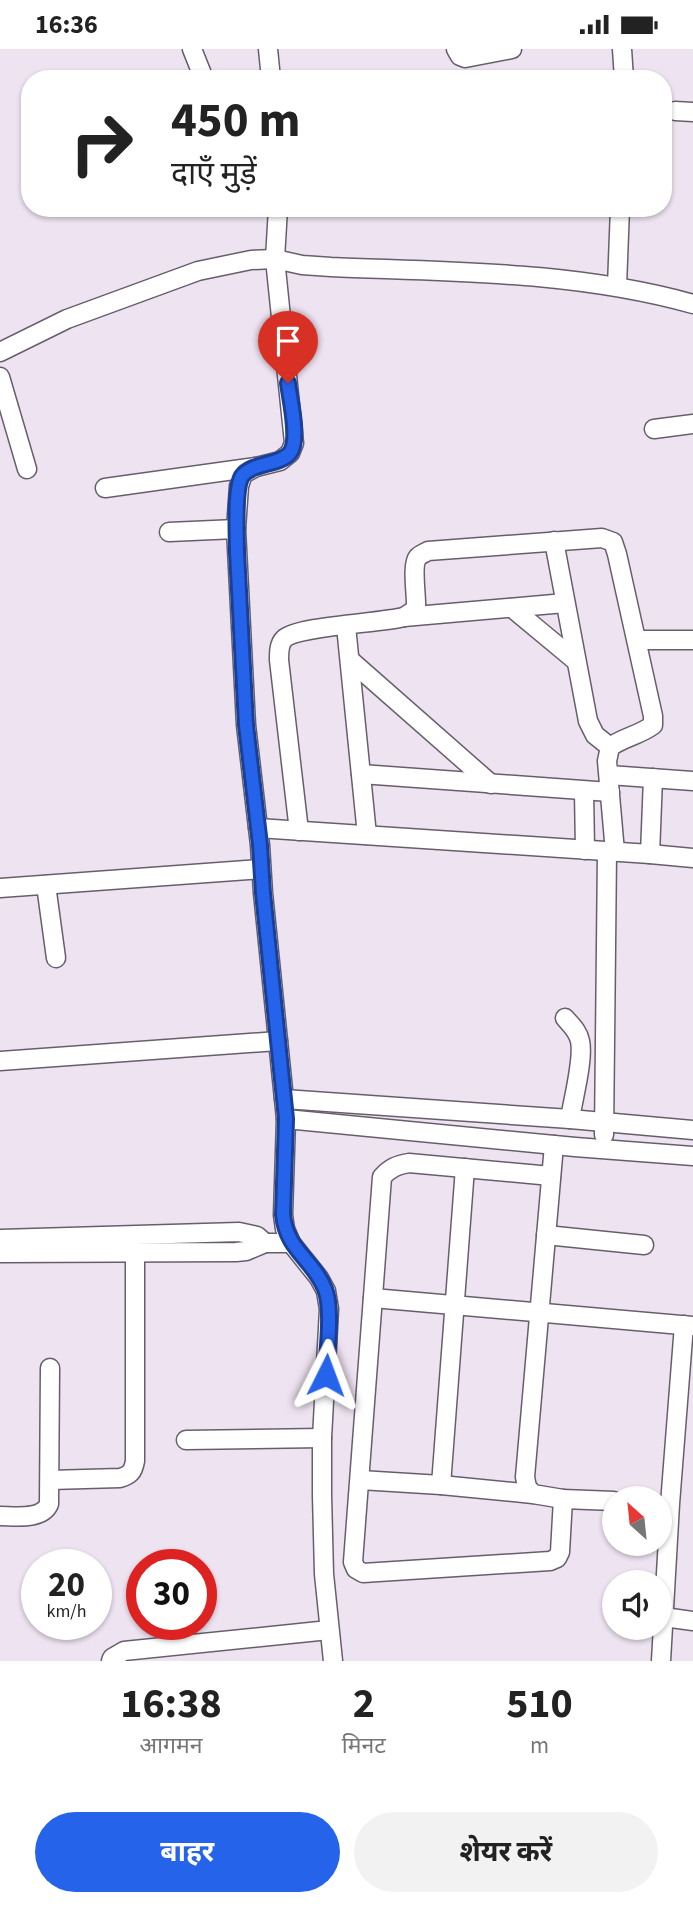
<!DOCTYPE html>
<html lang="hi">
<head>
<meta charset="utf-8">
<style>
  :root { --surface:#fff; --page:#f2f2f2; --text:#222; --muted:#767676; --accent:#2563eb }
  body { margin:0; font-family:"Source Sans 3","Noto Sans Devanagari",sans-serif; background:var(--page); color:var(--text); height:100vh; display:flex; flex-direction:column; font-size:26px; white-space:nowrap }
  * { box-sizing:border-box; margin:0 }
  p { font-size:23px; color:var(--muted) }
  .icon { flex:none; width:38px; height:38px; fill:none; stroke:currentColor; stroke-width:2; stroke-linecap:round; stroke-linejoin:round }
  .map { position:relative; height:1612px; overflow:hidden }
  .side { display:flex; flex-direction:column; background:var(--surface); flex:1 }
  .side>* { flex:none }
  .banner { position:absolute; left:21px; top:21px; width:651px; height:147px; border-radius:28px; box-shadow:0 2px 5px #0004; background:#fff; color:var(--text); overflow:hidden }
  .needle { width:46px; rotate:333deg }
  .controls { position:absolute; left:602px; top:1437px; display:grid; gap:14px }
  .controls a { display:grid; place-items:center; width:70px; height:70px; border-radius:50%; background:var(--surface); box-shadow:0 2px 5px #0004; font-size:35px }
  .speed { position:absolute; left:21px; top:1500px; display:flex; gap:14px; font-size:35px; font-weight:700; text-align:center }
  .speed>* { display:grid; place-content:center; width:91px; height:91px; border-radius:50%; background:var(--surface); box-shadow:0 2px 5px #0004; line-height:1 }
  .speed small { font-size:18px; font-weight:400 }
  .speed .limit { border:10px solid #d22; background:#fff; color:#111 }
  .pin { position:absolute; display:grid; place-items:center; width:60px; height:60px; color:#fff; margin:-72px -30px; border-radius:50% 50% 50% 0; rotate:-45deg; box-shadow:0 0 7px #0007 }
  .pin .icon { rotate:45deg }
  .me { position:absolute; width:77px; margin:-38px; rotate:3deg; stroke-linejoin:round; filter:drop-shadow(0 0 5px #0008) }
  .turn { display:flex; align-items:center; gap:24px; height:147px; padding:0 35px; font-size:32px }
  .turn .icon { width:91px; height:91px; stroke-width:2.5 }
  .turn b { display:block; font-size:49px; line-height:60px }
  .eta { display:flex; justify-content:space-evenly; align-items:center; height:119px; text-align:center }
  .eta b { font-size:42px; font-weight:700; line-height:49px }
  .primary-button { display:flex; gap:14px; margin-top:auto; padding:14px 35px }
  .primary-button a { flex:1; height:80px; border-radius:42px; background:var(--accent); color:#fff; font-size:28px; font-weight:700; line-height:80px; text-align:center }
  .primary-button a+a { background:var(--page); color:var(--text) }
  .status { display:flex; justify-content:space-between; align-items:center; height:49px; padding:0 35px; background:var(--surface); direction:ltr }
  .status svg { height:19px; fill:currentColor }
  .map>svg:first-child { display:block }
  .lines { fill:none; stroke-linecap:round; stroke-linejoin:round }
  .minor-casing { stroke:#685e6b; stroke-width:21 }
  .minor { stroke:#fff; stroke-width:18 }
  .route-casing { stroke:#184099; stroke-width:18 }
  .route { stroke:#2563eb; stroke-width:12 }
</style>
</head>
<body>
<div class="status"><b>16:36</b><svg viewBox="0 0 49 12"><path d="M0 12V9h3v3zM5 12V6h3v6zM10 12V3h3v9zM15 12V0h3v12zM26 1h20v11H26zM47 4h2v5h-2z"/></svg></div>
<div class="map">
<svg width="693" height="1612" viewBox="0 0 693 1612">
  <rect width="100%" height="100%" fill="#eee3f1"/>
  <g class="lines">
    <defs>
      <g id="minor">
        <polyline points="192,0 204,30"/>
        <polyline points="268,0 271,30"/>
        <polyline points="456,0 460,7 465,9 512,0"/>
        <polyline points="622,0 624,30"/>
        <polyline points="675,62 693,63"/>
        <polyline points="278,159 275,210 294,394 290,404 280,412 256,418 243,425 239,437 236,480 246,676 260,796 263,844 286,1070 283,1166 285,1180 291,1194 319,1229 326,1242 329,1260 322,1389 322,1446 324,1525 333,1612"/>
        <polyline points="617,237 620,159"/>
        <path d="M0 303 67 270 198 222 251 211 275 210 302 216 331 218C452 223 575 222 693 255"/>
        <polyline points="0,328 27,420"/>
        <polyline points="654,380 693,375"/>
        <polyline points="105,439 256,418"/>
        <polyline points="169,483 236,480"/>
        <polyline points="554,492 588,672 595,686 610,698"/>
        <polyline points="512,559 576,612"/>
        <polyline points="404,568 565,554"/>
        <polyline points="346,577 367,786"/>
        <polyline points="637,591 693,591"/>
        <polyline points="350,611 491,735"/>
        <polyline points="361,725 610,743"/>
        <polyline points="609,726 693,732"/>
        <polyline points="584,742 585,801"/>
        <polyline points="258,779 650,805 693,809"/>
        <path d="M299 782 279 611C279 603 279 595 284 590 296 577 382 574 404 568L416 560C417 548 411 516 418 508 421 505 425 504 428 502L602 489 613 493 617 505 653 667V676C640 686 624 688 610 698L607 712 615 803"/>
        <polyline points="650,805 653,729"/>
        <polyline points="46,836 56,909"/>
        <polyline points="0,839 261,820"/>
        <path d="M565 969C571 976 578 982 580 992 584 1010 573 1050 570 1070"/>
        <polyline points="0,1012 278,992"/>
        <polyline points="284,1050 570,1070 693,1081"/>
        <polyline points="286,1070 575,1098 693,1107"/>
        <polyline points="604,1086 607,803"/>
        <polyline points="554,1096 525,1428 527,1438 533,1445 563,1450 614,1452"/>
        <path d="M551 1127 409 1114C397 1116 390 1119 382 1128L353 1513 356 1520 363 1524 550 1512 557 1509 560 1503 563 1450"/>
        <polyline points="546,1186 644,1196"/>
        <polyline points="0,1190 239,1183 257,1187 265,1194"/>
        <polyline points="0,1204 236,1203 246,1202 265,1194 291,1194"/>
        <polyline points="373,1249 693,1277"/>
        <polyline points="186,1391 322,1389"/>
        <path d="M50 1431 120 1429C130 1426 133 1423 135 1412V1203"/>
        <polyline points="360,1431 441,1436 533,1445"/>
        <polyline points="441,1436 465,1119"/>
        <path d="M0 1467C16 1467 42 1471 49 1455L50 1319"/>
        <polyline points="664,1568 693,1572"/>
        <polyline points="111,1612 112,1609 124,1602 329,1581"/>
        <polyline points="661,1612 670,1455 684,1276"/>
      </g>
    </defs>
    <use href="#minor" class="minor-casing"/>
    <use href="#minor" class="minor"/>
  </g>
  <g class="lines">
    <defs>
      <path id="route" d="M288 334C290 350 300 391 290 404 284 411 274 413 266 415 258 417 247 420 242 427 234 440 237 487 237 503L246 676 260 796 263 844 286 1070 283 1166C287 1202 313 1210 325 1240 333 1259 327 1304 326 1326"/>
    </defs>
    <use href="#route" class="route-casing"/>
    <use href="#route" class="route"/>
  </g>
</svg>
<div class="controls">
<a><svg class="needle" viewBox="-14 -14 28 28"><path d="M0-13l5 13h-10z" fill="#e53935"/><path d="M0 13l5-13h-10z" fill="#767676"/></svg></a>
<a><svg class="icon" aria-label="sound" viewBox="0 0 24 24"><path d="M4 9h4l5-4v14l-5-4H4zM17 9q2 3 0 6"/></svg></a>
</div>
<div class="speed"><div>20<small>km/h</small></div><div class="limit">30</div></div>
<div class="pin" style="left:288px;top:334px;background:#d93025"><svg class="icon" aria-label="arrive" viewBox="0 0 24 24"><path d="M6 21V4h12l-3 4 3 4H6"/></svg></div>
<svg class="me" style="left:326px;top:1326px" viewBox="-20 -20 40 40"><path d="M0-17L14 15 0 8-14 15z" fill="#2563eb" stroke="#fff" stroke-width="4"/></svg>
<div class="banner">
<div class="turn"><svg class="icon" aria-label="right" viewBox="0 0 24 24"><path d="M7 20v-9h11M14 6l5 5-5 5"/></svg><div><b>450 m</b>दाएँ मुड़ें</div></div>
</div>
</div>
<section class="side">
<div class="eta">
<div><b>16:38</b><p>आगमन</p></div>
<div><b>2</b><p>मिनट</p></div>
<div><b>510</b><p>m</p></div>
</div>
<div class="primary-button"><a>बाहर</a><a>शेयर करें</a></div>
</section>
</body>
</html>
